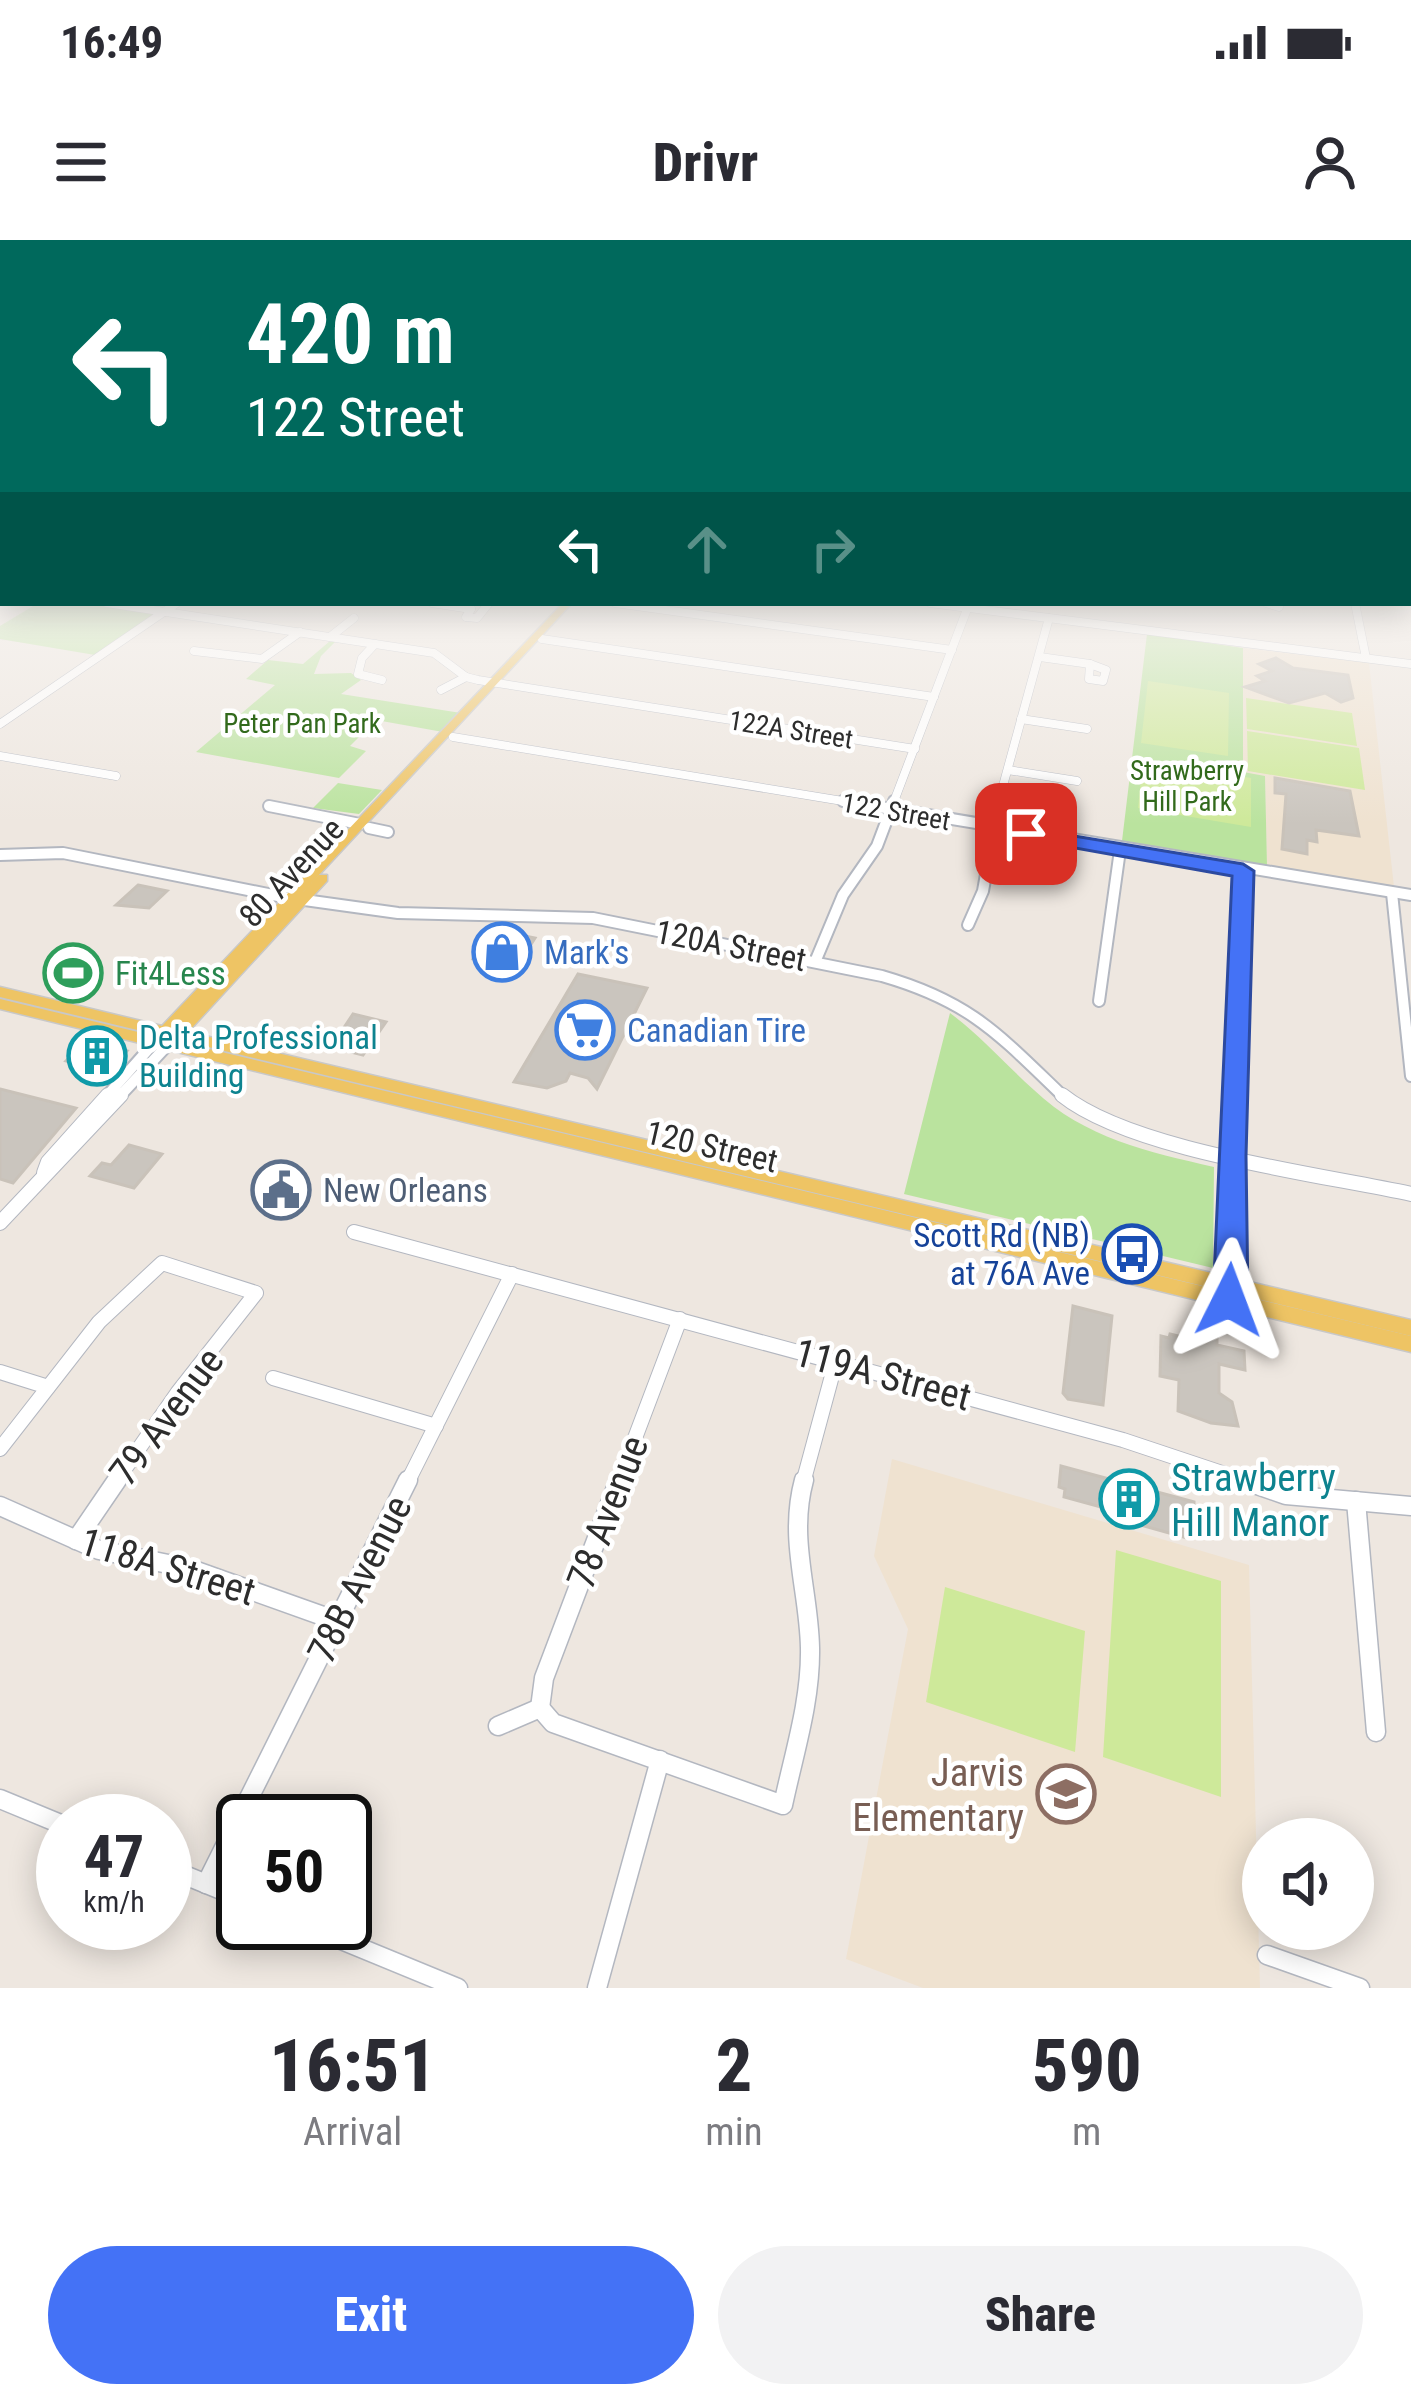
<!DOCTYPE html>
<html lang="en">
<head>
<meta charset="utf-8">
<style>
  :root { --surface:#fff; --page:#f2f2f3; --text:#2b2b33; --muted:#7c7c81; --accent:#4472f6 }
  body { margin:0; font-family:"Roboto Condensed",sans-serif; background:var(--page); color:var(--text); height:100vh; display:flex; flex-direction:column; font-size:45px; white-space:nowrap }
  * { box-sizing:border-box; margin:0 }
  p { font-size:39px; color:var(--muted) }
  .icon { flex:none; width:66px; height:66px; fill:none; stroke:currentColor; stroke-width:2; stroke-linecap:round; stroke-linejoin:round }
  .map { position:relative; height:1748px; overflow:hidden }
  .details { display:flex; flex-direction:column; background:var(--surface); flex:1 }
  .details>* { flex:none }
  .hud { position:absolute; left:0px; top:0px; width:1413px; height:366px; box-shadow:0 6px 30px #0003; background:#00695c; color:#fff; overflow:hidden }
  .tools { position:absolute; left:1242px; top:1578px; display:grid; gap:24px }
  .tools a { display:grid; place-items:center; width:132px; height:132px; border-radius:50%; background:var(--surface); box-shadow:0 6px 30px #0003; font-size:60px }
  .speed { position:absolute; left:36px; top:1554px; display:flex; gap:24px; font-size:60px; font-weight:700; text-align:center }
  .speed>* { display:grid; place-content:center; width:156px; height:156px; border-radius:50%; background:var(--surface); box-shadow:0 6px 30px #0003; line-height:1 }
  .speed small { font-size:30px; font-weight:400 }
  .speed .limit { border:6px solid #111; border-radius:18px; background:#fff; color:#111 }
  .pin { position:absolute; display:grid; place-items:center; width:102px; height:102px; color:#fff; margin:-51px; border-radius:24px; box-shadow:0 6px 18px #0006 }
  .me { position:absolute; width:132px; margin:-66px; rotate:3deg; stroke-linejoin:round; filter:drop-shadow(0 0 9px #0008) }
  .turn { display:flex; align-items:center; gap:42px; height:252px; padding:0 48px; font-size:54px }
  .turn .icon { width:156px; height:156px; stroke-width:2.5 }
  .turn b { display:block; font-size:84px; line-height:102px }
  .lanes { display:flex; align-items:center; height:114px; padding:0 48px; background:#0003; justify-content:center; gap:60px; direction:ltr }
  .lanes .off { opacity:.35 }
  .eta { display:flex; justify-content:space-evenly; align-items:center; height:204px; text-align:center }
  .eta b { font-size:72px; font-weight:800; line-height:84px }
  .button { display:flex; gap:24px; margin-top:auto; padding:24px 48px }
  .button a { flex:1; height:138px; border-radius:72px; background:var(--accent); color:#fff; font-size:48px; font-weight:800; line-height:138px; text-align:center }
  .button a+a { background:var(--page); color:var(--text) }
  .status { display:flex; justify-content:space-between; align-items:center; height:84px; padding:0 60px; background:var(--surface); direction:ltr }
  .status svg { height:33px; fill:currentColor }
  header { display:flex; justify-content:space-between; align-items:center; height:156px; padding:0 48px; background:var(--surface); font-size:54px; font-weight:800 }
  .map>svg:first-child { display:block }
  .education { fill:#efe2d0 }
  .green { fill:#bae39e }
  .pitch { fill:#cee99a }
  .building { fill:#cac5be; stroke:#c9c2b9; stroke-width:3 }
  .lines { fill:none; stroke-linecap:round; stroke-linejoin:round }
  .minor-far3-casing { stroke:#b3b7c0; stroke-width:9 }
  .minor-far2-casing { stroke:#b3b7c0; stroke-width:14 }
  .minor-far1-casing { stroke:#b3b7c0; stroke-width:16 }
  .minor-casing { stroke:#b3b7c0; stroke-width:21 }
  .major-casing { stroke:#c8c8c8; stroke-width:3 }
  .minor-far3 { stroke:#fff; stroke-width:8 }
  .minor-far2 { stroke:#fff; stroke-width:10 }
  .minor-far1 { stroke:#fff; stroke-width:14 }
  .minor { stroke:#fff; stroke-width:18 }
  .major { fill:#eec464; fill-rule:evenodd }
  .route { fill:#4472f6; stroke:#2c4aa0; stroke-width:3 }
  .labels { text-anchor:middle; stroke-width:9; stroke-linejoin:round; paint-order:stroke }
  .far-park-label { font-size:27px; fill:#326a1c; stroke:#fff }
  .far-street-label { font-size:27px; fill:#2d2d2d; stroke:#fff }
  .street-label { font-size:33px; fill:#2d2d2d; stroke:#fff }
  .shop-label { font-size:33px; fill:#366cbe; stroke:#fff; text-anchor:start }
  .leisure-label { font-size:33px; fill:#27864d; stroke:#fff; text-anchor:start }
  .culture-label { font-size:33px; fill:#0d838f; stroke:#fff; text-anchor:start }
  .service-label { font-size:33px; fill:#4e5e75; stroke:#fff; text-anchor:start }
  .transit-label { font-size:33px; fill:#164399; stroke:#fff; text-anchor:end }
  .near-street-label { font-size:39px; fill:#2d2d2d; stroke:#fff }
  .near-culture-label { font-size:39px; fill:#0d838f; stroke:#fff; text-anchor:start }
  .near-education-label { font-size:39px; fill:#785e54; stroke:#fff; text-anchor:end }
</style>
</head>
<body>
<div class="status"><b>16:49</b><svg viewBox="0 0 49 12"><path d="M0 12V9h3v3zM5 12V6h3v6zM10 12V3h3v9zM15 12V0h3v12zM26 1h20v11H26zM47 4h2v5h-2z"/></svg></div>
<header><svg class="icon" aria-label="menu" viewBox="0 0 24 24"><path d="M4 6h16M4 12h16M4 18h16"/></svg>Drivr<svg class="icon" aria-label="person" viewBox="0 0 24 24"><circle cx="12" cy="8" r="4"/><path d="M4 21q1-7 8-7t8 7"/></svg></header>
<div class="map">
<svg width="1411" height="1748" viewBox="0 0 1411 1748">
  <rect width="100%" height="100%" fill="#eee7e0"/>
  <g class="education">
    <polygon points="1243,408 1369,423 1394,647 1267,626 1265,537 1243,533"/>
    <polygon points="892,1219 1249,1325 1260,1748 923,1748 846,1719 908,1389 874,1316"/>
  </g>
  <g class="green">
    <polygon points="38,363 85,363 156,374 95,415 0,399 0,386"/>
    <polygon points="1147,394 1243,408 1243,532 1265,536 1267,626 1122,601"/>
    <polygon points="330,401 335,402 321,416 314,434 351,433 361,440 341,454 461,473 443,492 376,480 350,506 366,511 339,538 196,512 275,445 246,439 268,420 303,424"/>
    <polygon points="338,543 382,550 359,574 313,568"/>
    <path d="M950 773C982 797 1005 824 1034 850 1084 898 1149 912 1214 927L1213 1028 904 954Z"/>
  </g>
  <g class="pitch">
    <polygon points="1148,441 1229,453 1228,516 1141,503"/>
    <polygon points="1246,458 1352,473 1357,506 1247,489"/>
    <polygon points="1247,491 1359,508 1365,550 1248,531"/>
    <polygon points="1143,521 1251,538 1251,587 1138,568"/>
    <polygon points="1116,1310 1221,1341 1221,1557 1103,1517"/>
    <polygon points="945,1347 1085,1391 1075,1512 926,1462"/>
  </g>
  <g class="building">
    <polygon points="1276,418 1293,428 1348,435 1353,458 1341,462 1325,453 1289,463 1245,447 1265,441 1257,436 1272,431 1259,424"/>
    <polygon points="1275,538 1350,551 1359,596 1316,590 1317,602 1307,600 1307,614 1282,609 1286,554 1275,553"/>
    <polygon points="138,645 167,651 149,668 116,665"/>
    <polygon points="486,692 506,692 535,698 516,728 473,719"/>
    <polygon points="578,734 647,748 597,849 588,838 570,833 566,841 547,848 514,842"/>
    <polygon points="353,774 386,782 363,815 331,807"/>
    <polygon points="85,801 127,811 109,832 66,821"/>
    <polygon points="0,849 76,868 13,943 0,939"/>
    <polygon points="129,905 162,914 134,948 90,936 102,923 111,925"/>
    <polygon points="1073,1066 1112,1076 1103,1165 1068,1159 1063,1153"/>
    <polygon points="1170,1094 1206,1103 1206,1094 1217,1097 1217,1105 1244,1111 1245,1130 1219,1124 1219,1153 1232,1162 1238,1186 1211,1183 1178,1171 1179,1140 1160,1136 1161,1096 1169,1098"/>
    <polygon points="1061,1226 1194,1262 1193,1289 1187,1287 1187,1298 1112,1277 1112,1270 1064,1257 1065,1249 1059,1247"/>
  </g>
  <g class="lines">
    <defs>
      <g id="minor-far3">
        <polyline points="107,363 434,413 466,437 478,440 915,509"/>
        <polyline points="432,363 471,369"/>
        <polyline points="615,363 952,410"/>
        <polyline points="930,363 1411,424"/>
        <polyline points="1266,363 1279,367 1279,363"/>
        <polyline points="1355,363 1366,418"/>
        <polyline points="471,369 466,377 477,378 489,363"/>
        <polyline points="330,397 354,378"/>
        <polyline points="542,399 934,457"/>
        <polyline points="375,404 362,418 358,434 382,440"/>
        <polyline points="194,411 262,419 300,392"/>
        <polyline points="1040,417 1090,424"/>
        <polygon points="1090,424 1106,430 1103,441 1089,439"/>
        <polyline points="441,450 466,437"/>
        <polyline points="1021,479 1087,489"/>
        <polyline points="0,484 177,363"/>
        <polyline points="453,497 861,564"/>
        <polyline points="0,516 116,536"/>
        <polyline points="1008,530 1077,541"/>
        <polyline points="893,564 969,364"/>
        <polyline points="998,564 1049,378"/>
      </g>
      <g id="minor-far2">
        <polyline points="843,561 1411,655"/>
        <polyline points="269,566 360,584"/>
        <polyline points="369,588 388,592"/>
        <path d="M0 615 63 613 283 657 398 673 593 678 882 736C972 762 999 795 1065 858"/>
        <polyline points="1392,653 1411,836"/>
        <polyline points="968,685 983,651 999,561"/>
        <polyline points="815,722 843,655 877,606 894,561"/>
        <polyline points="1099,761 1120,610"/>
        <polyline points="105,858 162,794"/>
        <polyline points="118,858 178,794"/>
        <polyline points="1237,858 1243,631"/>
      </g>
      <g id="minor-far1">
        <path d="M1062 855C1132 911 1319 934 1411 954"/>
        <polyline points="44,933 48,922 108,855"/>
        <polyline points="0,983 121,855"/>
        <polyline points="354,992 1123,1200 1252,1243"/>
        <polyline points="1232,1049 1237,855"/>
        <polyline points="0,1132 48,1147"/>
        <polyline points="273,1138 436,1186"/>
        <polyline points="0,1209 99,1082 162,1023 256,1053 178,1152 115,1243"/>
        <polyline points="407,1243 512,1034"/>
        <polyline points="618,1243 680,1079"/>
        <polyline points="803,1243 836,1121"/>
      </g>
      <g id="minor">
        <polyline points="1243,1240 1286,1255 1411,1266"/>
        <polyline points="1356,1261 1376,1492"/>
        <polyline points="0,1266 99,1310 188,1328 337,1381"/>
        <polyline points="76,1300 117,1240"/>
        <path d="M540 1468 553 1483 783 1565C794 1513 811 1461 810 1408 809 1350 788 1299 804 1240"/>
        <polyline points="540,1468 544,1438 619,1240"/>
        <polyline points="498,1486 540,1468"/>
        <polyline points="0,1559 63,1585"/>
        <polyline points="165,1627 243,1659"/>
        <polyline points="206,1644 408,1240"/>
        <polyline points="300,1683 458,1748"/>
        <polyline points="1267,1715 1360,1748"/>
        <polyline points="597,1748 660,1520"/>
      </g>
      <g id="major">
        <polygon points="563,363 572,363 291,665 319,635 327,635 327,641 188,792 1411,1080 1411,1096 0,757 0,747 162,786"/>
        <polygon points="0,759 1411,1096 1411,1112 0,769"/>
      </g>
    </defs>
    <use href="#minor-far3" class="minor-far3-casing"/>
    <use href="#minor-far2" class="minor-far2-casing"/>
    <use href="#minor-far1" class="minor-far1-casing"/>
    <use href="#minor" class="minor-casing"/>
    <use href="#major" class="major-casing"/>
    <use href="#minor-far3" class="minor-far3"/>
    <use href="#minor-far2" class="minor-far2"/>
    <use href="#minor-far1" class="minor-far1"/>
    <use href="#minor" class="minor"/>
    <use href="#major" class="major"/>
  </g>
  <linearGradient id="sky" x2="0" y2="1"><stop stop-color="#7ac2ea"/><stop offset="0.58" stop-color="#f7f4f1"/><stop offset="1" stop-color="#f7f4f1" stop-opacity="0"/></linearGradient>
  <rect width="1411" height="584" fill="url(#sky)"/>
  <polygon class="route" points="1026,588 1243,624 1254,631 1246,916 1248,1060 1243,1070 1232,1074 1218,1069 1213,1060 1232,636 1019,598 1016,594"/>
  <defs>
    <symbol id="shop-ring" viewBox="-11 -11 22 22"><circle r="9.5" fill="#fff" stroke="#3f7fe0" stroke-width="1.5"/><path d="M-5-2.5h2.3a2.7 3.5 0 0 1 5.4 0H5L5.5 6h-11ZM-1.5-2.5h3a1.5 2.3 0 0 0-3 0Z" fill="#3f7fe0"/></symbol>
    <symbol id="stadium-ring" viewBox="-11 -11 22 22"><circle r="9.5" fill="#fff" stroke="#2e9e5b" stroke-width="1.5"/><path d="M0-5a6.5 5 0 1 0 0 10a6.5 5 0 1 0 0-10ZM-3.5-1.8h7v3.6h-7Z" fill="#2e9e5b"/></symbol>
    <symbol id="supermarket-ring" viewBox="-11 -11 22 22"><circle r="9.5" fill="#fff" stroke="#3f7fe0" stroke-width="1.5"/><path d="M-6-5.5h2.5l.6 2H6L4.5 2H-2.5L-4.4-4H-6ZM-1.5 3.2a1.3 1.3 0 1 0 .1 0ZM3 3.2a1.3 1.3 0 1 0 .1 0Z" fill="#3f7fe0"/></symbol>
    <symbol id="building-ring" viewBox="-11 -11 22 22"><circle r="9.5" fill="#fff" stroke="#0f9aa8" stroke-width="1.5"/><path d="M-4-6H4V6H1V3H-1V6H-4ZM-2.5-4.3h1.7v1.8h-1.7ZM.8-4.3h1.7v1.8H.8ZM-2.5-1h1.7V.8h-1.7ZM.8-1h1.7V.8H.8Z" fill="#0f9aa8"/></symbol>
    <symbol id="civic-ring" viewBox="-11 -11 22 22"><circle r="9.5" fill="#fff" stroke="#5c6f8a" stroke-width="1.5"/><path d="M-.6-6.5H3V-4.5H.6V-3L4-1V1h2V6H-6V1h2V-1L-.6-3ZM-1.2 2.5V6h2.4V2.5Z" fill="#5c6f8a"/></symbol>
    <symbol id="bus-ring" viewBox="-11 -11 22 22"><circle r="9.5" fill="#fff" stroke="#1a4fb4" stroke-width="1.5"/><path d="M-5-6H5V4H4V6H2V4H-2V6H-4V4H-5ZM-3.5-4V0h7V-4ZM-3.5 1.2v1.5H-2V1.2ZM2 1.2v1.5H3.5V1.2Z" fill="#1a4fb4"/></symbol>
    <symbol id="school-ring" viewBox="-11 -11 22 22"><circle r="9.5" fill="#fff" stroke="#8d6e63" stroke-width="1.5"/><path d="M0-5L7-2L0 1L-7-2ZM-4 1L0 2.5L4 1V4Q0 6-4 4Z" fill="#8d6e63"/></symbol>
  </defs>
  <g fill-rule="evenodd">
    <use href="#shop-ring" x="469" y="679" width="66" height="66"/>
    <use href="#stadium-ring" x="40" y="700" width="66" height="66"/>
    <use href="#supermarket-ring" x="552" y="757" width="66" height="66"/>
    <use href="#building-ring" x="64" y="783" width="66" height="66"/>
    <use href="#civic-ring" x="248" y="917" width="66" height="66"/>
    <use href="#bus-ring" x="1099" y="981" width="66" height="66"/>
    <use href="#building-ring" x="1096" y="1226" width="66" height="66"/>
    <use href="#school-ring" x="1033" y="1521" width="66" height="66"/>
  </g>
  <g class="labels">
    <g class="far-park-label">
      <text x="302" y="493">Peter Pan Park</text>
      <text x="1187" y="540">Strawberry<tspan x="1187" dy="31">Hill Park</tspan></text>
    </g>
    <g class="far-street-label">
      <text transform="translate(791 490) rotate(9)" y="9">122A Street</text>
      <text transform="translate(896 572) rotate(10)" y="9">122 Street</text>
    </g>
    <g class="street-label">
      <text transform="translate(291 632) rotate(-47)" y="12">80 Avenue</text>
      <text transform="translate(731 705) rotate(11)" y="12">120A Street</text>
      <text transform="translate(712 906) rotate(13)" y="12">120 Street</text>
    </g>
    <g class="shop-label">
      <text x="544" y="724">Mark's</text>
      <text x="627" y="802">Canadian Tire</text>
    </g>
    <g class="leisure-label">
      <text x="115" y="745">Fit4Less</text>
    </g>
    <g class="culture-label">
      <text x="139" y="809">Delta Professional<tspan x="139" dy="38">Building</tspan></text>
    </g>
    <g class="service-label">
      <text x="323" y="962">New Orleans</text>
    </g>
    <g class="transit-label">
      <text x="1090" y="1007">Scott Rd (NB)<tspan x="1090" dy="38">at 76A Ave</tspan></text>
    </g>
    <g class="near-street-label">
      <text transform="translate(883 1134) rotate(15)" y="14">119A Street</text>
      <text transform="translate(166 1176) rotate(-53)" y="14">79 Avenue</text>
      <text transform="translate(607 1272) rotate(-69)" y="14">78 Avenue</text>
      <text transform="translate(168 1326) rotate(17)" y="14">118A Street</text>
      <text transform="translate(359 1339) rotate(-63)" y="14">78B Avenue</text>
    </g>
    <g class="near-culture-label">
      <text x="1171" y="1251">Strawberry<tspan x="1171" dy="45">Hill Manor</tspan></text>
    </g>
    <g class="near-education-label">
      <text x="1024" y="1546">Jarvis<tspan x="1024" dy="45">Elementary</tspan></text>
    </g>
  </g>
</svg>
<div class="tools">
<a><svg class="icon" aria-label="sound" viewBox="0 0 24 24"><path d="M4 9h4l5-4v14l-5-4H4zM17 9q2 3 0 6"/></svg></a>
</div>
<div class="speed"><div>47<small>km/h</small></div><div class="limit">50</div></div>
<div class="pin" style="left:1026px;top:594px;background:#d93025"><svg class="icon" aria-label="arrive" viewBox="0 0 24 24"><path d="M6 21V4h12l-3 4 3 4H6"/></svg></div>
<svg class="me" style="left:1229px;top:1060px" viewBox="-20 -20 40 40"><path d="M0-17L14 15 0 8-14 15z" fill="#4472f6" stroke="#fff" stroke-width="4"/></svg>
<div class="hud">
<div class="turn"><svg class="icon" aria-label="left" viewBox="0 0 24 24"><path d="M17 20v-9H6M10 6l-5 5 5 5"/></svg><div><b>420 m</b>122 Street</div></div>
<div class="lanes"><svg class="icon" aria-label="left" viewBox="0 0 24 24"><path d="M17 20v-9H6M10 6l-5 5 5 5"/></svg><svg class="icon off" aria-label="ahead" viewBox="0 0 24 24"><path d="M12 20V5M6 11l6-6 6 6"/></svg><svg class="icon off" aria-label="right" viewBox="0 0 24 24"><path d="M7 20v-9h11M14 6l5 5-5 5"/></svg></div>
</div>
</div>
<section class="details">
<div class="eta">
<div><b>16:51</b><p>Arrival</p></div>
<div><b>2</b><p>min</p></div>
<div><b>590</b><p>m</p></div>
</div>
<div class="button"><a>Exit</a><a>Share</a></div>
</section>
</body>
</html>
